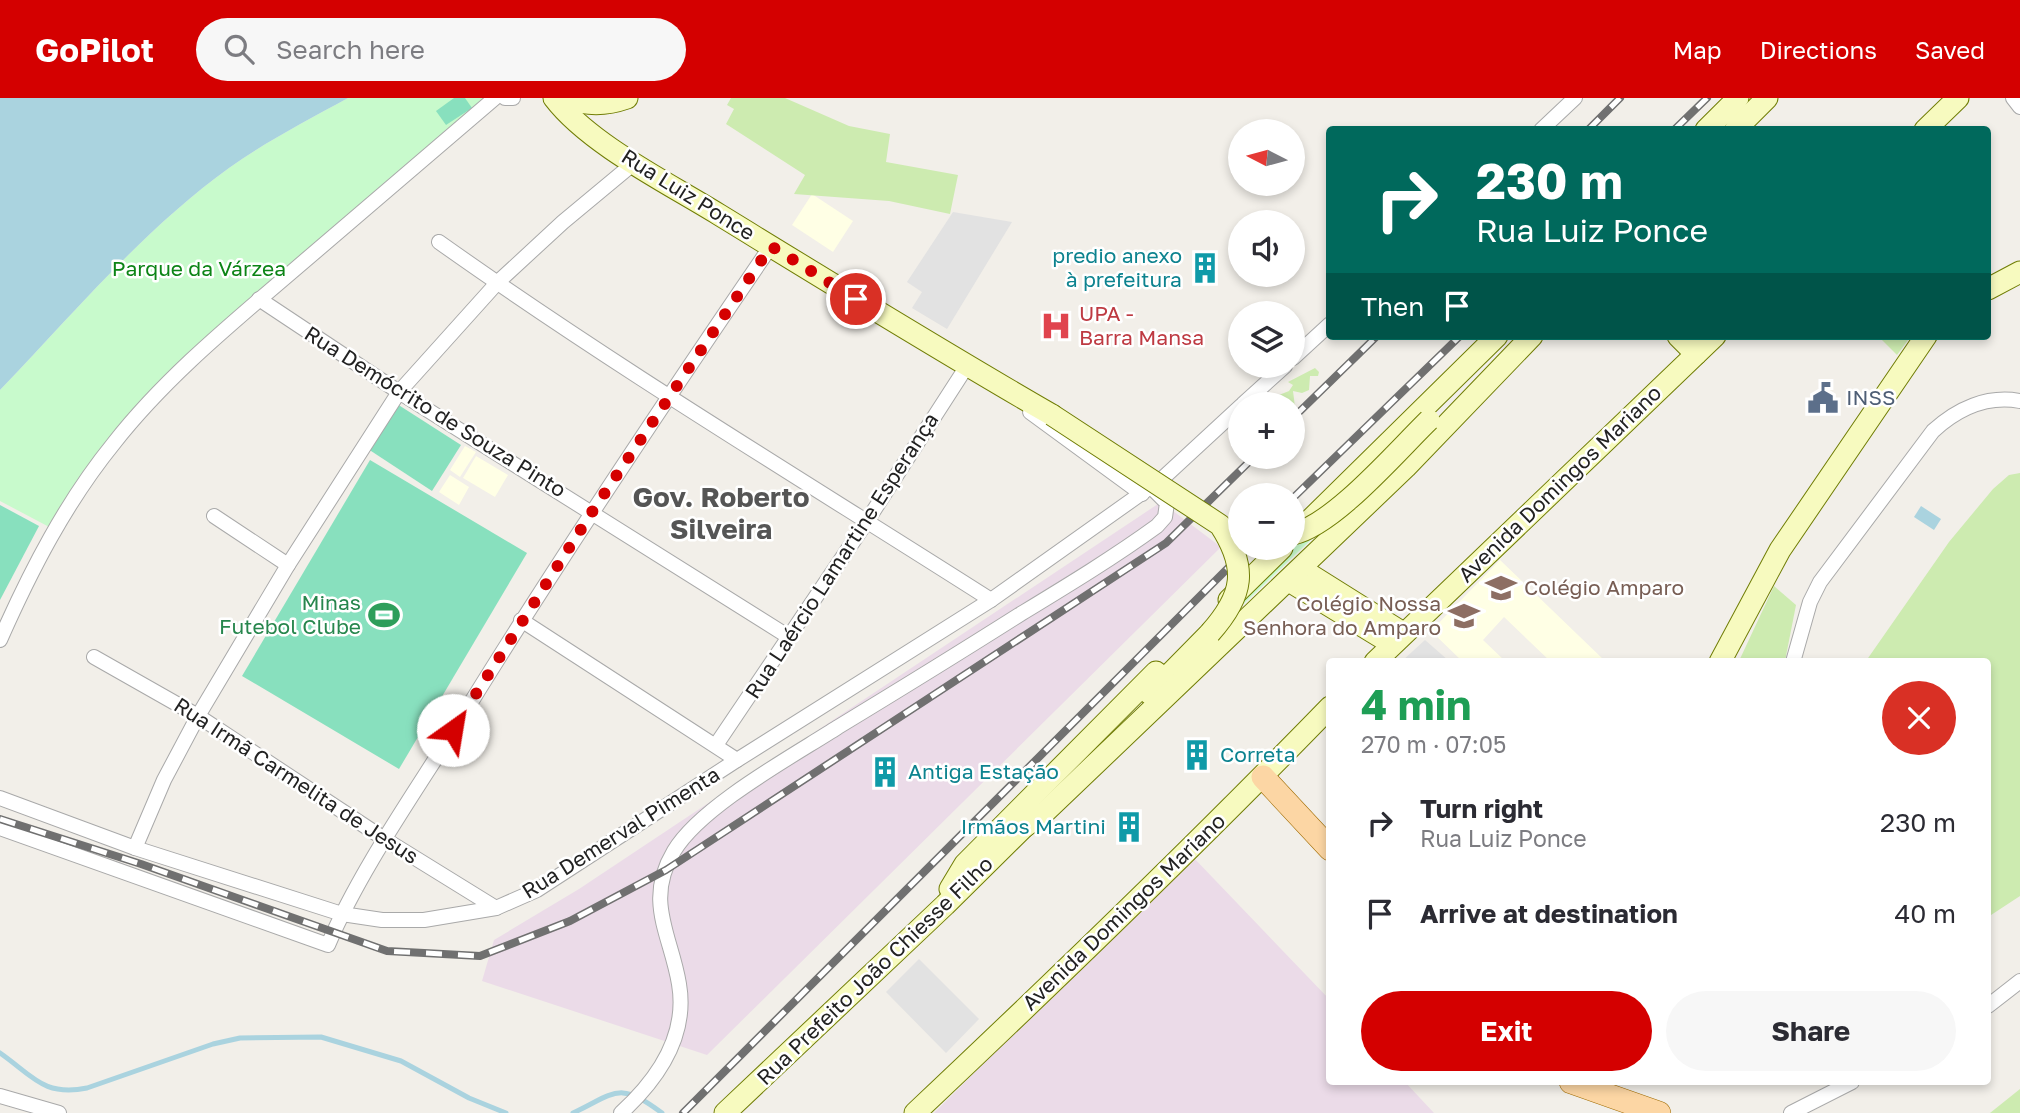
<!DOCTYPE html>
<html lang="en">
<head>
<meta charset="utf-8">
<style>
  :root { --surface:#fff; --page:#f7f7f7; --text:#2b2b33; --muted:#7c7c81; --accent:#d40000 }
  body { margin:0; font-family:"Golos Text",sans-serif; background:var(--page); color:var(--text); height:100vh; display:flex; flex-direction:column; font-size:26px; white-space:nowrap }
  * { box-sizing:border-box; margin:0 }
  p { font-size:23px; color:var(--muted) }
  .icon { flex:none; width:38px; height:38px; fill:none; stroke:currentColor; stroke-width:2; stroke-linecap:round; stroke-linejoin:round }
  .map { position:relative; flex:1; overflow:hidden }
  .sheet { position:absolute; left:1326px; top:560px; width:665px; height:427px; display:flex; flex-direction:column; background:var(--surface); border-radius:7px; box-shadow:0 4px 10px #0003 }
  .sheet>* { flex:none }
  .banner { position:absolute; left:1326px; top:28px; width:665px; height:214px; border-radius:7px; box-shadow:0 4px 10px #0003; background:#00695c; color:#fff; overflow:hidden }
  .needle { width:46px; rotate:276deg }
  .controls { position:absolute; left:1228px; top:21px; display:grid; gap:14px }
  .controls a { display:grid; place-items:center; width:77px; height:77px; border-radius:50%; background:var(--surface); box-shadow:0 4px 10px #0003; font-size:35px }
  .pin { position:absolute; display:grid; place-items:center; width:60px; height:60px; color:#fff; margin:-30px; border:4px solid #fff; border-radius:50%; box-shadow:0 2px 7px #0007 }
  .me { position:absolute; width:77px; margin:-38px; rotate:32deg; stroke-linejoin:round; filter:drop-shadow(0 0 5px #0008) }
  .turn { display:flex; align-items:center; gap:24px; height:147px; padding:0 35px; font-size:32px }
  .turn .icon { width:91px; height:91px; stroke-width:2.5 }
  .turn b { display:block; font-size:49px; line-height:60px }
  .then { display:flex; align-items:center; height:66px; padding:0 35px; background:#0003; gap:14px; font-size:26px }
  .round { display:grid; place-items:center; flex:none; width:74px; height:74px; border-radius:37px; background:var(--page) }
  .overview { display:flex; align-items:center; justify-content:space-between; height:119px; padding:0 35px }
  h1 { font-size:42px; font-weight:700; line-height:52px; color:#1e9e55 }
  .cta { display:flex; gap:14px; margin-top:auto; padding:14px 35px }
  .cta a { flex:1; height:80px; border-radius:42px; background:var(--accent); color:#fff; font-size:28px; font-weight:700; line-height:80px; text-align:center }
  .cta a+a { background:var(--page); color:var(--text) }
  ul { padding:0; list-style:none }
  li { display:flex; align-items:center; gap:21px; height:91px; padding:0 35px }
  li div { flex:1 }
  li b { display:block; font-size:26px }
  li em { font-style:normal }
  header { display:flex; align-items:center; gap:42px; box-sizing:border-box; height:98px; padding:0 35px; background:var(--accent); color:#fff }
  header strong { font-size:33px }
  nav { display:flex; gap:38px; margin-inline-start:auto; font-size:24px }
  .search { width:490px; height:63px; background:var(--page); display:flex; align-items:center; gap:18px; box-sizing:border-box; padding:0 24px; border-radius:38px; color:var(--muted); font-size:26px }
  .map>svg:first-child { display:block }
  .industrial { fill:#ebdbe8 }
  .education { fill:#ffffe5 }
  .grass { fill:#cdebb0 }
  .park { fill:#c8facc }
  .pitch { fill:#88e0be }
  .parking { fill:#e2e2e2 }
  .water { fill:#aad3df }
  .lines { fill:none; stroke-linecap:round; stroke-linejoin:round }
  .stream { stroke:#aad3df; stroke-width:5 }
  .street-casing { stroke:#a9a9a9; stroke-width:16 }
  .secondary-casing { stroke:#707d05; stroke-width:23 }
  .primary-casing { stroke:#a06b00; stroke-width:24 }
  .street { stroke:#fff; stroke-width:14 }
  .secondary { stroke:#f7fabf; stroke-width:21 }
  .primary { stroke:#fcd6a4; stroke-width:23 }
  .rail-casing { stroke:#707070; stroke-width:8 }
  .rail { stroke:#fff; stroke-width:5; stroke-dasharray:16; stroke-linecap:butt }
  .secondary-bridge-casing { stroke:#707d05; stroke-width:23; stroke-linecap:butt }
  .secondary-bridge { stroke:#f7fabf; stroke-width:21 }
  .route { stroke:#d40000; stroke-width:12; stroke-dasharray:0 21.6 }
  .labels { text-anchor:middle; stroke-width:5; stroke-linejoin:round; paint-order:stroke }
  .street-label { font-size:21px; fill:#222; stroke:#fff }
  .culture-label { font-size:21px; fill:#0d838f; stroke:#fff; text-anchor:end }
  .park-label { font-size:21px; fill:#0c8416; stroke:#fff }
  .health-label { font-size:21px; fill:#be3a42; stroke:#fff; text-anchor:start }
  .service-label { font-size:21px; fill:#4e5e75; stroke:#fff; text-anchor:start }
  .education-label { font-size:21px; fill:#785e54; stroke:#fff; text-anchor:start }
  .leisure-label { font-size:21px; fill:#27864d; stroke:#fff; text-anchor:end }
  .district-label { font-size:28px; font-weight:bold; fill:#555; stroke:#fff }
</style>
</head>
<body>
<header>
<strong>GoPilot</strong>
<div class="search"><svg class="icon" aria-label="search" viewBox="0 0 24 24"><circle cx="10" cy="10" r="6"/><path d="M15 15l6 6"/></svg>Search here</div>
<nav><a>Map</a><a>Directions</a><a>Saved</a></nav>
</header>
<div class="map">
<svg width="2020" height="1015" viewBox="0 0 2020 1015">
  <rect width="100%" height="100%" fill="#f2efe9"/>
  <g class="industrial">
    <polygon points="1161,404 1221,449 707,957 482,883 494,842 579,791"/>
    <polygon points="1192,758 1330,902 1330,984 1405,984 1434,1015 934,1015"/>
  </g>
  <g class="education">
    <polygon points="812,96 853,123 833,154 792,127"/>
    <polygon points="465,348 476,354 460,379 450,372"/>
    <polygon points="476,358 508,377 495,399 463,380"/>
    <polygon points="450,377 469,389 459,407 439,394"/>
    <polygon points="1500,462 1605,563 1550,563 1504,519 1483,542 1505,563 1462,563 1431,533"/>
  </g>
  <g class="grass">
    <polygon points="731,0 785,0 849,28 890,36 886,64 958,77 950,116 889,103 794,96 805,77 726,26 734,11 727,7"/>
    <polygon points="1878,238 1911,238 1897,257"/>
    <polygon points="1315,270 1319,274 1318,278 1310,278 1309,292 1302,295 1293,293 1295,309 1293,310 1293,306 1264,306 1274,299 1289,293 1293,287 1288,284"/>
    <polygon points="2020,375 2020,798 1988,819 1988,564 1866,563 1949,444 1993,391 2009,377"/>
    <polygon points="1774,488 1796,507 1785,563 1739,563"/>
    <polygon points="2020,991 2020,1015 1990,1015"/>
  </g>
  <g class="park">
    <path d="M348 0H495L181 266 53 431 0 403V292C73 216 143 132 229 70 267 43 308 22 348 0Z"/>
    <polygon points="1316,437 1231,518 1244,472 1265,450 1293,450 1293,445"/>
  </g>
  <g class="pitch">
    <polygon points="454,0 465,0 472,10 446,27 436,13"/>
    <polygon points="397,306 461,347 432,393 368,351"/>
    <polygon points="370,362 527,455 399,671 242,578"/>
    <polygon points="0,407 39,428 0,502"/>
  </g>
  <g class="parking">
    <polygon points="953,114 1012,124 947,231 912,210 922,194 907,184"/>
    <polygon points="1425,542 1449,563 1402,563"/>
    <polygon points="919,861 979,921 946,955 886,894"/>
  </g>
  <g class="water">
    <path d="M0 0H348C308 22 267 43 229 70 143 132 73 216 0 292Z"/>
    <polygon points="1921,408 1941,421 1934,432 1914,419"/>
  </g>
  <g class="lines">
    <g class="stream">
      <path d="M0 955C32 977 43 999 87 990L213 946 240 940 321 939 401 963 469 1000 506 1015"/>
      <path d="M573 1015C615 995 619 982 662 1015"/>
    </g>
    <defs>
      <g id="street">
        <polyline points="505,0 513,0"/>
        <polyline points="2013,0 2020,9"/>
        <polyline points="1541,32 1575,0"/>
        <path d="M439 144C618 271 806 384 991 502"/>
        <polyline points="259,201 399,294 789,539"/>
        <polyline points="1293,260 1330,226"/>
        <polyline points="1243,306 1285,268"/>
        <polyline points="1030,314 1142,396"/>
        <polyline points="214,418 288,467"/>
        <polyline points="521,522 737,662"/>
        <path d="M0 542C31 472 66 404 114 345 165 280 231 226 294 172 361 115 428 57 495 0"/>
        <polyline points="94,559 198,618 386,742 496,810"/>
        <path d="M1793 564 1810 504 1820 484 1933 333C1957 311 1987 297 2020 303"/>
        <polyline points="716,647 867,423 967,268 974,273"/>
        <polyline points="0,700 135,750 342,816 382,822 424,822 496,810 537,792 737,662 991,502 1163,380 1241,308"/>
        <path d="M0 730 328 847C360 772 414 696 457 627 557 464 663 306 771 148"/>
        <polyline points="135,750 164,682 198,618 288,467 399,294 497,185 563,124 634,65"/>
        <polyline points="1988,908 2020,883"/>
        <polyline points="0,998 59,1015"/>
        <path d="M621 1015C657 982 688 938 679 886 671 837 644 803 674 753 701 708 793 658 838 629 899 592 959 555 1019 517 1065 489 1113 460 1157 428L1165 419 1167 405 1154 392"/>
        <polyline points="1791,1015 1852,984"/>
      </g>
      <g id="secondary">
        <path d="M554 0C589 46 668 85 718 116 829 184 939 252 1052 317"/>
        <path d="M568 0C587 8 607 7 627 0"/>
        <polyline points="1706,32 1738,0"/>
        <polyline points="1735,32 1767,0"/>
        <polyline points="1925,32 1958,0"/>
        <polyline points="1988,191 2020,174"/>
        <polyline points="1678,238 1696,256"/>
        <polyline points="1309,423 1497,238"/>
        <polyline points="1301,471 1403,535"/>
        <polyline points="1289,483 1392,546"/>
        <polyline points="1229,502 1282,450"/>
        <polyline points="1375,564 1715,238"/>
        <polyline points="1720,564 1780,452 1926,238"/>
        <polyline points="1150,596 1210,535"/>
        <polyline points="1024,729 1045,714 1406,369 1532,238"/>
        <polyline points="950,791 965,766 1156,574"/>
        <polyline points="725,1015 945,807 1032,721"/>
        <path d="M915 1015C1056 882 1195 748 1330 609"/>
      </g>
      <g id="primary">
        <polyline points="1263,679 1330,751"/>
        <polyline points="1571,984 1659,1015"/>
      </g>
    </defs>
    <use href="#street" class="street-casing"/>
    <use href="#secondary" class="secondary-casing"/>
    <use href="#primary" class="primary-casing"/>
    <use href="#street" class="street"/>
    <use href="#secondary" class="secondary"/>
    <use href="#primary" class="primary"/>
    <defs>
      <g id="rail">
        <polyline points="1588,32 1620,0"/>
        <polyline points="1674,32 1707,0"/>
        <polyline points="1293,320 1377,238"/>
        <polyline points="1293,400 1460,238"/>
        <polyline points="0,721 141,766 387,853 480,858 570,823 666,772 1166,445 1254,359"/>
        <polyline points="683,1015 1248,450"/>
      </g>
    </defs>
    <use href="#rail" class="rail-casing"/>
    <use href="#rail" class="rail"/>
    <defs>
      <g id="secondary-bridge">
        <path d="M1052 317 1220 427C1248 470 1244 497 1210 535"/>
        <path d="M1293 436C1334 427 1397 353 1429 322"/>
      </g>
    </defs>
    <use href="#secondary-bridge" class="secondary-bridge-casing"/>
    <use href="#secondary-bridge" class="secondary-bridge"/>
  </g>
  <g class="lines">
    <polyline class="route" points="453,632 592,414 771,148 856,201"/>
  </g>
  <defs>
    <symbol id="building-bare" viewBox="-9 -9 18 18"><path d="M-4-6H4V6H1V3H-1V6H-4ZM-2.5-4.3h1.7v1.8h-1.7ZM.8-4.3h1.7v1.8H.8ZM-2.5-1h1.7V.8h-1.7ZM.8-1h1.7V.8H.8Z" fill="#0f9aa8" stroke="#fff" stroke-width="2.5" paint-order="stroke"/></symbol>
    <symbol id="hospital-bare" viewBox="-9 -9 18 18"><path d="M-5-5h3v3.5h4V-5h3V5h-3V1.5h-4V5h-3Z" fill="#e0444e" stroke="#fff" stroke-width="2.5" paint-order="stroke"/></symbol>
    <symbol id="civic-bare" viewBox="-9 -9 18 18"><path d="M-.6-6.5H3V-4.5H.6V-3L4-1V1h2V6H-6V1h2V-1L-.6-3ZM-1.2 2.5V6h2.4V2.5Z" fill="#5c6f8a" stroke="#fff" stroke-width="2.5" paint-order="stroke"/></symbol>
    <symbol id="school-bare" viewBox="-9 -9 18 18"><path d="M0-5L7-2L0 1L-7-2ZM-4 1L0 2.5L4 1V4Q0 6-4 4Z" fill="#8d6e63" stroke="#fff" stroke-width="2.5" paint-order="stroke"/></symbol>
    <symbol id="stadium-bare" viewBox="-9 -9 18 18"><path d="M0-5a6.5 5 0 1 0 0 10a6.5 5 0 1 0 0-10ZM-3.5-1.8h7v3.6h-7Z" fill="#2e9e5b" stroke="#fff" stroke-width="2.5" paint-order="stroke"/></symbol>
  </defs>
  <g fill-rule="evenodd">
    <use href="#building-bare" x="1183" y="148" width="44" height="44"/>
    <use href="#hospital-bare" x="1034" y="206" width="44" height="44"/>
    <use href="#civic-bare" x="1801" y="278" width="44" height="44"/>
    <use href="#school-bare" x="1479" y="468" width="44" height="44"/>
    <use href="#stadium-bare" x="362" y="495" width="44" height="44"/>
    <use href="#school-bare" x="1442" y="496" width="44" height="44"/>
    <use href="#building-bare" x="1175" y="635" width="44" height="44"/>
    <use href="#building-bare" x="863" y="652" width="44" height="44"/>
    <use href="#building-bare" x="1107" y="707" width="44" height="44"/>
  </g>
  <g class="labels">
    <g class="street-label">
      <text transform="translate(688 97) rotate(32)" y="7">Rua Luiz Ponce</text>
      <text transform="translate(435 314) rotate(32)" y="7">Rua Demócrito de Souza Pinto</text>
      <text transform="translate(1560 386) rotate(-44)" y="7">Avenida Domingos Mariano</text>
      <text transform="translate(842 458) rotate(-57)" y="7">Rua Laércio Lamartine Esperança</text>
      <text transform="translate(296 683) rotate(33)" y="7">Rua Irmã Carmelita de Jesus</text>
      <text transform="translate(621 735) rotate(-32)" y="7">Rua Demerval Pimenta</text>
      <text transform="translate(1124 814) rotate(-44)" y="7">Avenida Domingos Mariano</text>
      <text transform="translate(875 873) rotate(-44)" y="7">Rua Prefeito João Chiesse Filho</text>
    </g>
    <g class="culture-label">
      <text x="1182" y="165">predio anexo<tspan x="1182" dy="24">à prefeitura</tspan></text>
      <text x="1220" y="664" text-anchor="start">Correta</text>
      <text x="908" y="681" text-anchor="start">Antiga Estação</text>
      <text x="1106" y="736">Irmãos Martini</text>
    </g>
    <g class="park-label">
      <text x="199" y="178">Parque da Várzea</text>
    </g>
    <g class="health-label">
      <text x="1079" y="223">UPA -<tspan x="1079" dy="24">Barra Mansa</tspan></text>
    </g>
    <g class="service-label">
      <text x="1846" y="307">INSS</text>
    </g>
    <g class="education-label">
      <text x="1524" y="497">Colégio Amparo</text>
      <text x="1441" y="513" text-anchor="end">Colégio Nossa<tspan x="1441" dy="24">Senhora do Amparo</tspan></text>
    </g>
    <g class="leisure-label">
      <text x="361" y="512">Minas<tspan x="361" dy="24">Futebol Clube</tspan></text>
    </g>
    <g class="district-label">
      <text x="721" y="409">Gov. Roberto<tspan x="721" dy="32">Silveira</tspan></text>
    </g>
  </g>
</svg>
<div class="controls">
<a><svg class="needle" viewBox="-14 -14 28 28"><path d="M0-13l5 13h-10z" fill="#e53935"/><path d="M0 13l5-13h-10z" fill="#7c7c81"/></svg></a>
<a><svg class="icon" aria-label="sound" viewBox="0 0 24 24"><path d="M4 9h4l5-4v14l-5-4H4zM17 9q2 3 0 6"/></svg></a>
<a><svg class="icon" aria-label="layers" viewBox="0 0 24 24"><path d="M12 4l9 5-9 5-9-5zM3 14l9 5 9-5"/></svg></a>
<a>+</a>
<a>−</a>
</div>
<div class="pin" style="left:856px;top:201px;background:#d93025"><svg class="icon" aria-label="arrive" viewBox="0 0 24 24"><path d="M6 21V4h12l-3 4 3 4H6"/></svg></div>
<svg class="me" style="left:453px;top:632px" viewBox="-20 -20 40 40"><circle r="19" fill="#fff"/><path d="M0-13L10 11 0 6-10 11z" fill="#d40000"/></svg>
<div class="banner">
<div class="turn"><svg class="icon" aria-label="right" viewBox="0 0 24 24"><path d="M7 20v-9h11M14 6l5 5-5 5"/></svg><div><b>230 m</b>Rua Luiz Ponce</div></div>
<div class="then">Then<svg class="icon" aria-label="arrive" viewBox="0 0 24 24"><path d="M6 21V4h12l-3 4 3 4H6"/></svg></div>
</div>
<section class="sheet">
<div class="overview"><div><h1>4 min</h1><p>270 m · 07:05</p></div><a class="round" style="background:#d93025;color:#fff"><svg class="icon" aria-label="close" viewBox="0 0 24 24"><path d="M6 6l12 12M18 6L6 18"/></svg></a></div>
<ul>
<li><svg class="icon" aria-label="right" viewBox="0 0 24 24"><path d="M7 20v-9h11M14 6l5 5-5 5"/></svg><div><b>Turn right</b><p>Rua Luiz Ponce</p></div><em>230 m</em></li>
<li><svg class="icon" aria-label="arrive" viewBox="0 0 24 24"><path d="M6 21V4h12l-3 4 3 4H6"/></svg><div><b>Arrive at destination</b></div><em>40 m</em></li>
</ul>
<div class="cta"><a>Exit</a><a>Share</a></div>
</section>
</div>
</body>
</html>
